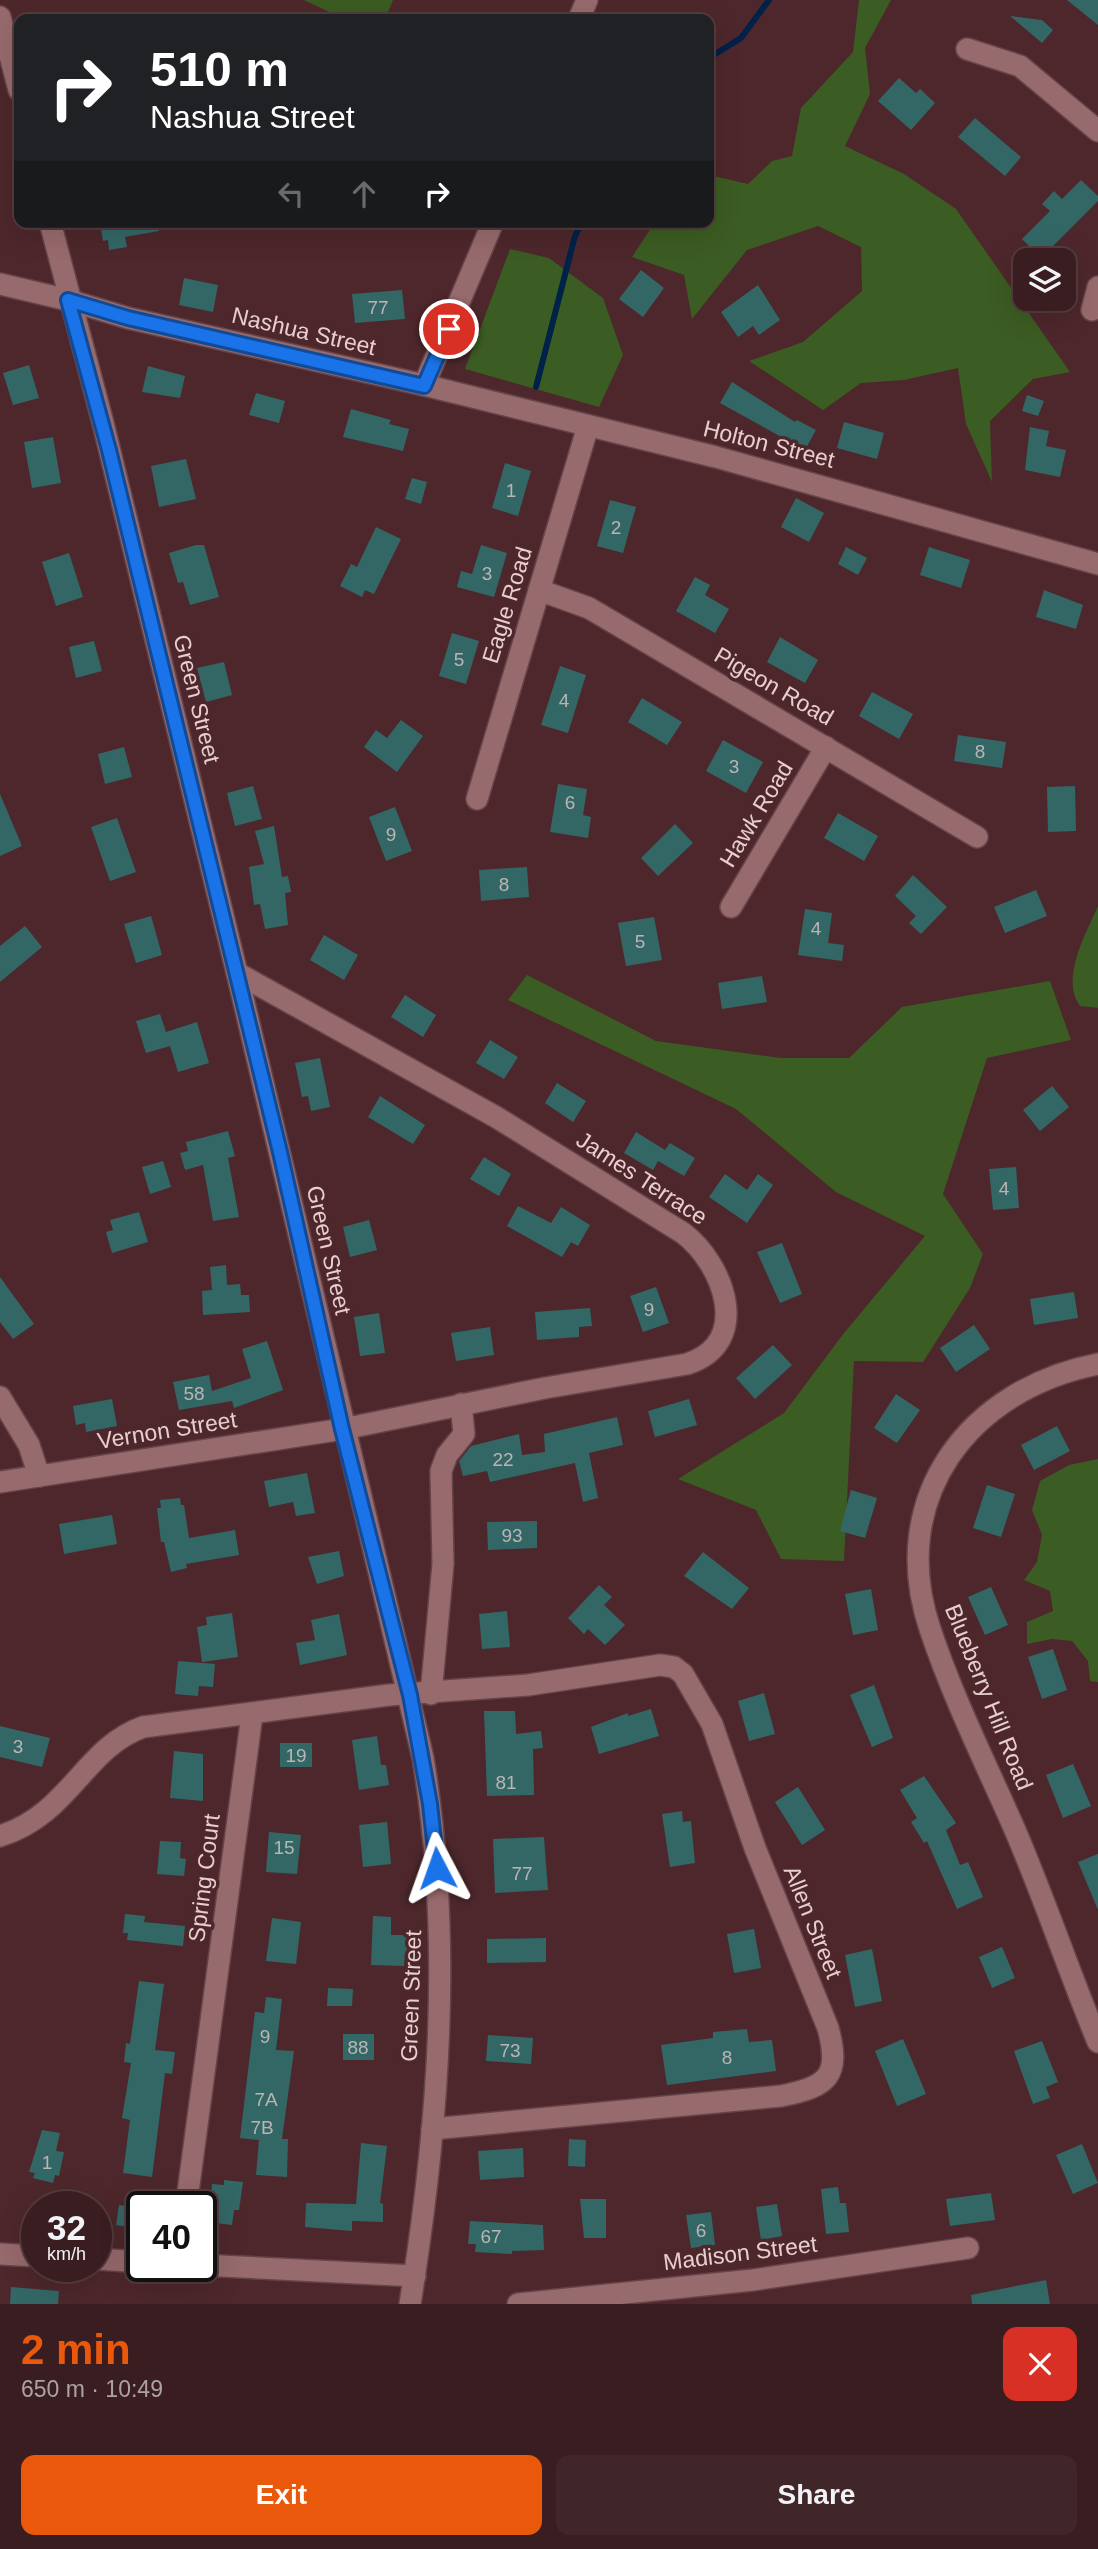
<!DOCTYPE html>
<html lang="en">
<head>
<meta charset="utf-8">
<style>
  :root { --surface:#3a1d20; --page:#412629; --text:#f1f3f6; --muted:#aba2a5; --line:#543b3e; --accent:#ea580c }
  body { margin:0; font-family:Arial,sans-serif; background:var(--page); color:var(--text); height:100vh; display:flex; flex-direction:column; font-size:26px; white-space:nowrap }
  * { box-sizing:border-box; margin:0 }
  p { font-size:23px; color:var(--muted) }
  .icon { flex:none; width:38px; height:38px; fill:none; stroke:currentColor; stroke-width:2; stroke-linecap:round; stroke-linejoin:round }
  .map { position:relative; height:2304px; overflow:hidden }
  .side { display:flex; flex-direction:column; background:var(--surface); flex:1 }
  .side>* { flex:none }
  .banner { position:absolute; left:14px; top:14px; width:700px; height:214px; border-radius:14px; box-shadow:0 7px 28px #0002,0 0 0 2px var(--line); background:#202124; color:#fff; overflow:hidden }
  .buttons { position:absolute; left:1013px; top:248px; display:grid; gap:14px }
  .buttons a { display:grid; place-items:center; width:63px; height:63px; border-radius:14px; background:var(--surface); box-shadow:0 7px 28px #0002,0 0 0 2px var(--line); font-size:35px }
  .speed { position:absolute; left:21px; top:2191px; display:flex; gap:14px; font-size:35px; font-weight:700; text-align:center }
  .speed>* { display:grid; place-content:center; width:91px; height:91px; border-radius:50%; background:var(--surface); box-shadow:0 7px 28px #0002,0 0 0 2px var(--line); line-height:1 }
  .speed small { font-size:18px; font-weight:400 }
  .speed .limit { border:4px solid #111; border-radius:10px; background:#fff; color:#111 }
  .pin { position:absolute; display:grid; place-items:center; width:60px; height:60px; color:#fff; margin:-30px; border:4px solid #fff; border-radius:50%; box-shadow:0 2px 7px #0007 }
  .me { position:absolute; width:77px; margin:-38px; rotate:356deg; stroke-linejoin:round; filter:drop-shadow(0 0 5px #0008) }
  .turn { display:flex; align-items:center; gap:24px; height:147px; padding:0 21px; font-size:32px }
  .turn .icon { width:91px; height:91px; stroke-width:2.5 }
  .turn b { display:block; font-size:49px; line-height:60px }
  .lanes { display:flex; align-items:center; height:66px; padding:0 21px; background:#0003; justify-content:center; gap:35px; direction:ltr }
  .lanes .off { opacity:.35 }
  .round { display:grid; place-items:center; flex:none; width:74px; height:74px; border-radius:14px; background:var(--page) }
  .overview { display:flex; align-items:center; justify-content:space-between; height:119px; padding:0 21px }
  h1 { font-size:42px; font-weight:600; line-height:52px; color:var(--accent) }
  .primary-button { display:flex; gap:14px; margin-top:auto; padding:14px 21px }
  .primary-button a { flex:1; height:80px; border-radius:14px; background:var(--accent); color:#fff; font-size:28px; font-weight:600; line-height:80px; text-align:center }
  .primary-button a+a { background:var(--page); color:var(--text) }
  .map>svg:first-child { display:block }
  .green { fill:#3b5c22 }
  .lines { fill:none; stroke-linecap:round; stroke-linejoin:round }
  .stream { stroke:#002148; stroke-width:6 }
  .building { fill:#336766 }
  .minor-casing { stroke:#654448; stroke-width:24 }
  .minor { stroke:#976a6d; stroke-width:21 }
  .route-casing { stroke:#114b97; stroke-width:18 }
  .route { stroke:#1a73e8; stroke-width:12 }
  .labels { text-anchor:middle; stroke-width:7; stroke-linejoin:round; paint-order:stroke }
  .number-label { font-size:19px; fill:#bbb4b5 }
  .street-label { font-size:23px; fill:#e8cecf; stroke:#4d272b }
</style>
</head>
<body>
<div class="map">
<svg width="1098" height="2304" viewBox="0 0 1098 2304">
  <rect width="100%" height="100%" fill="#4d272b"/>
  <g class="green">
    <polygon points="304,0 393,0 385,19 344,19"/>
    <polygon points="859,0 891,0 865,48 870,94 845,146 904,174 956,209 1070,372 1033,379 990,421 992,482 966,424 958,368 904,380 861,383 823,410 749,361 803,342 862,291 861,247 818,226 747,250 692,319 684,275 632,257 655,222 709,222 709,175 748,184 772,161 792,156 801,108 853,52"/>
    <polygon points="510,249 549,258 603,298 623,355 599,407 465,369"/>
    <path d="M1098 906V1008L1080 1006C1060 979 1086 933 1098 906Z"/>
    <polygon points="527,975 656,1041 781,1058 849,1058 902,1007 1050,981 1071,1040 987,1058 943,1194 983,1254 970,1288 923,1362 854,1361 844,1561 781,1559 756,1510 678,1479 784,1413 844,1333 925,1236 836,1192 736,1109 508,1000"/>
    <polygon points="1098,1459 1098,1682 1090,1681 1088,1661 1072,1641 1052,1639 1027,1644 1027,1622 1053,1611 1050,1591 1024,1580 1037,1562 1042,1535 1032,1510 1040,1481 1069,1465"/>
  </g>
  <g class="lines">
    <g class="stream">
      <polyline points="709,58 741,38 769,0"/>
      <polyline points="536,387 575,236 582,222"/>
    </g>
  </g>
  <g class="building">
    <polygon points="1067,0 1098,0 1098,25"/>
    <polygon points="1010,16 1042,20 1053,30 1042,43"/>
    <polygon points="899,78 916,93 920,89 935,103 911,130 878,101"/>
    <polygon points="975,118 1021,157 1005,176 958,137"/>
    <polygon points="1081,180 1098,196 1098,201 1041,258 1022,239 1050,211 1042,204 1054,191 1062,199"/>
    <polygon points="100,222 158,222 159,231 125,237 127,247 109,250 108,240 103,241"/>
    <polygon points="641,270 664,288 643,317 619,299"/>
    <polygon points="184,278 218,285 213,312 179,305"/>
    <polygon points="758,285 780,320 759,335 753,326 738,337 721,312"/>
    <polygon points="402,290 405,319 355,323 352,294"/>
    <polygon points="29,365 39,398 13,405 3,373"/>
    <polygon points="148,366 185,376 180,398 142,392"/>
    <polygon points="732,382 795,422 797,420 816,430 805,450 720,403"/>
    <polygon points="256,393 285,401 279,423 249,415"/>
    <polygon points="1027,395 1044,401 1038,416 1022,411"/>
    <polygon points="351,409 391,420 389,424 409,429 403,451 343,437"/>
    <polygon points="844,422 884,433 877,459 837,448"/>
    <polygon points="1030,427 1049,431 1046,446 1066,450 1060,477 1025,470"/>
    <polygon points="53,437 61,483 32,488 24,442"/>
    <polygon points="186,459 196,499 159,507 151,466"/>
    <polygon points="505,463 531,471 518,516 492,508"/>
    <polygon points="412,478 427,482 421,504 405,499"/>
    <polygon points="796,498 824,513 809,542 781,527"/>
    <polygon points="610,500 636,507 623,553 597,546"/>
    <polygon points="376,527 401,539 374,594 365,590 362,597 340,586 351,564 357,567"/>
    <polygon points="196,545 204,545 219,597 190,605 183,582 178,583 169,553"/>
    <polygon points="481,545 507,553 494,597 457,587 461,571 472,574"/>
    <polygon points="846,547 867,558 858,575 838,564"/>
    <polygon points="929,547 970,560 961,588 920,575"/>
    <polygon points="69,553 83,597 56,606 42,562"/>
    <polygon points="695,577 710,585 705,595 729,609 715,633 676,611"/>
    <polygon points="1044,590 1083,605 1076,629 1036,617"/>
    <polygon points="452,633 479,641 466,684 439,676"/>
    <polygon points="780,637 818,660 805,683 767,662"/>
    <polygon points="94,641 102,671 76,678 69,647"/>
    <polygon points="224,662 232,695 206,702 197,668"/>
    <polygon points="560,666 586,675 568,733 541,725"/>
    <polygon points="872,692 913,714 899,739 859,716"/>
    <polygon points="642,698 682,722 667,745 628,722"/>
    <polygon points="401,720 423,736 397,772 364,747 376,730 387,738"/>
    <polygon points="958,735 1006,742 1002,768 954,761"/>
    <polygon points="723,740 763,762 746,793 706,771"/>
    <polygon points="124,747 132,777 105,784 98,754"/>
    <polygon points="558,784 587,789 583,815 591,817 588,838 550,832"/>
    <polygon points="253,786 262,819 235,826 227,793"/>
    <polygon points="1075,786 1076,831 1048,832 1047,787"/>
    <polygon points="0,794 22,846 0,856"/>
    <polygon points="395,807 412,851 386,861 369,817"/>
    <polygon points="838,813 878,836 864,861 824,838"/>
    <polygon points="117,818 136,872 110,881 91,827"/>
    <polygon points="675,824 693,843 658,876 641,858"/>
    <polygon points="274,826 282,877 288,876 291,892 285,893 288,925 265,929 260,904 254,905 249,867 264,864 255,831"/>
    <polygon points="527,867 529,897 481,901 479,870"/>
    <polygon points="913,875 947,907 921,934 909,923 916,916 895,896"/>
    <polygon points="1036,890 1047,916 1005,933 994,907"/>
    <polygon points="805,909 832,913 828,943 844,945 842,961 798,955"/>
    <polygon points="151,916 162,955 136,963 124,924"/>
    <polygon points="654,917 662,960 626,966 618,923"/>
    <polygon points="25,926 42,947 0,982 0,946"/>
    <polygon points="324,935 358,955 344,980 310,960"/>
    <polygon points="762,976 767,1002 722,1009 718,983"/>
    <polygon points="405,995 436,1015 423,1037 391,1017"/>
    <polygon points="160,1014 166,1032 197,1022 209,1063 178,1072 170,1046 146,1053 136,1021"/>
    <polygon points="490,1040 518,1057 504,1079 476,1063"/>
    <polygon points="320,1058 330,1107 311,1111 308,1096 302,1097 295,1063"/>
    <polygon points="557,1083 586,1101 573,1122 545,1103"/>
    <polygon points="1052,1086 1069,1107 1040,1131 1023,1110"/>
    <polygon points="380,1096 425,1125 413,1144 368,1117"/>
    <polygon points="228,1131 235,1156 228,1158 239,1217 213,1221 203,1165 185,1170 180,1153 188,1151 186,1142"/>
    <polygon points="636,1132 665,1150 670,1143 695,1158 684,1176 658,1161 653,1170 624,1153"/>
    <polygon points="484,1157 511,1174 499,1196 470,1179"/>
    <polygon points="163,1161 171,1187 150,1194 142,1167"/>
    <polygon points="1016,1167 1019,1208 993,1210 989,1169"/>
    <polygon points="725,1174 747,1190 758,1174 773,1185 747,1223 709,1197"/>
    <polygon points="518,1206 551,1223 561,1207 590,1225 578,1246 571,1242 562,1257 507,1226"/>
    <polygon points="139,1212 148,1242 112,1253 106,1232 113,1230 110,1220"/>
    <polygon points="369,1220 377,1250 350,1257 343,1227"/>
    <polygon points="782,1243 802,1294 780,1303 757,1252"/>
    <polygon points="226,1265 227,1285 240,1284 241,1295 249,1295 250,1312 203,1315 202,1291 212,1290 210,1267"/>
    <polygon points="0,1277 34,1324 13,1339 0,1322"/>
    <polygon points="656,1287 669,1323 643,1332 630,1296"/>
    <polygon points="1074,1292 1078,1318 1034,1325 1030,1299"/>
    <polygon points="590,1308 592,1326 579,1327 579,1337 537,1340 535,1312"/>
    <polygon points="379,1313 385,1353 360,1356 354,1317"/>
    <polygon points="974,1325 990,1349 956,1372 940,1348"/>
    <polygon points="490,1327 494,1355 456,1361 451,1333"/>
    <polygon points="267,1341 283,1390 234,1408 232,1401 179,1410 173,1382 209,1375 212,1391 251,1378 242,1349"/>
    <polygon points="773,1345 792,1365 755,1399 736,1378"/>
    <polygon points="896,1394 920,1410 897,1443 874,1428"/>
    <polygon points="112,1399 117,1426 86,1432 85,1423 76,1425 73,1406"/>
    <polygon points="689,1399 697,1425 655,1437 648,1411"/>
    <polygon points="617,1417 623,1445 589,1453 598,1498 583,1502 575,1463 490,1482 487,1471 463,1476 459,1461 471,1446 519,1434 522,1455 545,1452 544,1434"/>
    <polygon points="1057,1426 1070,1451 1034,1470 1021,1445"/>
    <polygon points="307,1473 315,1513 296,1516 293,1502 269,1507 264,1481"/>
    <polygon points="987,1485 1015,1494 1001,1537 973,1528"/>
    <polygon points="851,1490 877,1498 865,1538 840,1531"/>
    <polygon points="180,1498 181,1505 184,1505 189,1538 235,1530 239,1555 186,1564 187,1568 171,1572 164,1542 161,1542 157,1508 161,1508 160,1500"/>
    <polygon points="112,1515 117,1544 64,1554 59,1524"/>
    <polygon points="537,1521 537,1548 488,1550 487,1522"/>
    <polygon points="339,1551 344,1576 317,1584 308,1557"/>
    <polygon points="703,1552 749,1588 732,1609 684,1576"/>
    <polygon points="599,1585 612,1597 604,1605 625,1625 605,1645 588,1629 584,1634 568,1618"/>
    <polygon points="991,1587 1008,1625 985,1635 968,1597"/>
    <polygon points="871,1589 878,1630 853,1635 845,1594"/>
    <polygon points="507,1611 510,1647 482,1649 479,1614"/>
    <polygon points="232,1613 238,1657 202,1662 197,1627 207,1625 206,1617"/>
    <polygon points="339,1614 347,1655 300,1665 296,1643 315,1640 311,1620"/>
    <polygon points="1053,1649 1067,1690 1042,1699 1028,1657"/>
    <polygon points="178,1661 215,1664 213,1687 199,1686 198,1696 175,1694"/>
    <polygon points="874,1685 893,1738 872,1747 850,1695"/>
    <polygon points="764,1693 775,1734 749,1741 738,1701"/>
    <polygon points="651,1709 659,1736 599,1754 591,1727 628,1713 628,1716"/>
    <polygon points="484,1711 515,1711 516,1734 541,1731 543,1748 533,1749 534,1795 487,1796"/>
    <polygon points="0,1726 50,1738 42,1767 0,1757"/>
    <polygon points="377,1736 381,1765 386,1765 389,1785 359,1790 352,1740"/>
    <rect x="280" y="1743" width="32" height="24"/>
    <polygon points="174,1751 203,1754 203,1801 170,1798"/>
    <polygon points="1073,1764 1091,1806 1063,1818 1046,1775"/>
    <polygon points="924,1776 956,1823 946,1830 960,1865 968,1862 983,1897 957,1909 927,1841 924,1843 911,1822 917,1818 900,1790"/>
    <polygon points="798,1787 825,1830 802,1845 775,1802"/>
    <polygon points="682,1811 683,1822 691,1821 695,1863 670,1867 662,1814"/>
    <polygon points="387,1822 391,1864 363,1867 359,1825"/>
    <polygon points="269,1832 301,1835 297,1874 266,1872"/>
    <polygon points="544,1837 548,1890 495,1893 493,1839"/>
    <polygon points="160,1841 181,1842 180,1858 186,1859 184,1876 157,1874"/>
    <polygon points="1098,1854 1098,1910 1078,1862"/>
    <polygon points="125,1914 145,1916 144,1922 185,1926 183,1946 127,1940 128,1933 123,1933"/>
    <polygon points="373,1916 391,1917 391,1935 410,1935 410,1954 405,1953 404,1966 371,1965"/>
    <polygon points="272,1918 301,1922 296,1964 266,1961"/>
    <polygon points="754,1929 761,1968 734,1973 727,1934"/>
    <polygon points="546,1938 546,1962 487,1963 487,1939"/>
    <polygon points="1002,1947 1015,1978 992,1988 979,1957"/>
    <polygon points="872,1949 882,2001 855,2007 845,1955"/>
    <polygon points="139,1981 164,1984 155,2050 175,2052 172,2074 165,2073 152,2177 123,2173 130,2120 122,2118 131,2063 124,2062 126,2043 130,2044"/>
    <polygon points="328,1988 353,1989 352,2006 327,2006"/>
    <polygon points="266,1997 282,1999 276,2050 294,2051 282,2139 288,2139 287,2177 256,2175 259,2140 240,2138 255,2012 264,2013"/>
    <polygon points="747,2029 749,2042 772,2040 776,2071 667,2085 661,2045 713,2038 713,2032"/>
    <rect x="343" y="2034" width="31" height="26"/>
    <polygon points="488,2035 533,2038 531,2064 486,2061"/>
    <polygon points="903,2039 926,2094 897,2106 875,2051"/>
    <polygon points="1042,2041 1058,2082 1046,2087 1050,2098 1033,2104 1014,2051"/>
    <polygon points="42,2130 60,2133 56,2151 64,2152 59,2176 55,2175 53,2183 33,2178 35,2173 29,2172"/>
    <polygon points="569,2139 586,2140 585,2167 568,2166"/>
    <polygon points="361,2143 387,2146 380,2203 383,2204 383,2222 352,2221 352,2231 305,2227 306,2203 356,2204"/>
    <polygon points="1082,2144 1098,2183 1073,2194 1056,2155"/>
    <polygon points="523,2148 524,2177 480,2180 478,2151"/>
    <polygon points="224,2180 243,2182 239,2210 234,2210 232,2225 208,2222 212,2184 224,2185"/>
    <polygon points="838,2187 840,2203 846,2203 849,2232 826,2234 821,2189"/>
    <polygon points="991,2193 995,2220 950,2226 946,2199"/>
    <polygon points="580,2199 606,2199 606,2238 584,2238"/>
    <polygon points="777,2204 782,2236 761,2240 756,2207"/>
    <polygon points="119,2205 142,2209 142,2229 116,2225"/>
    <polygon points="711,2212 715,2245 691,2248 686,2215"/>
    <polygon points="470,2221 543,2225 544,2250 512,2251 512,2254 475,2252 476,2244 468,2244"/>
    <polygon points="1046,2280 1050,2304 972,2304 971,2295"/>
    <polygon points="11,2287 59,2291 58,2304 10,2304"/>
  </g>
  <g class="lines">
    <defs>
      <g id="minor">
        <polyline points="0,17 19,90"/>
        <polyline points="579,19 587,0"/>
        <polyline points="967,49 1020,66 1098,131"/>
        <path d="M50 222 103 423 237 973 423 1758C453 1939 439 2124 410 2304"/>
        <polyline points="0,284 68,300 128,318 424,385 716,457 1098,564"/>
        <polyline points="1092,310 1098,287"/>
        <polyline points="424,385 493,222"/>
        <polyline points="539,590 589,608 977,837"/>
        <polyline points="477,799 588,426"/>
        <polyline points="731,907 826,747"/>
        <path d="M1098 1364C969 1389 886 1498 930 1629 953 1698 986 1764 1015 1830 1045 1900 1069 1972 1098 2042"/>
        <polyline points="0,1397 29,1445 39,1476"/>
        <path d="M0 1482 343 1429 545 1388 687 1364C753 1343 724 1264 683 1233L496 1117 237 973"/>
        <polyline points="431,1694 443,1564 441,1471 447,1455 464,1434 461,1404"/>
        <path d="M0 1836C70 1814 84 1748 143 1727L389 1695 528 1685 660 1665 674 1667 683 1674 712 1724 755 1848 828 2028C841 2076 828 2087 781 2096L432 2129"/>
        <polyline points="186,2207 252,1715"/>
        <polyline points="0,2254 37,2256"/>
        <polyline points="96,2259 142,2262"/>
        <polyline points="201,2265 415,2276"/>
        <polyline points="518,2304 753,2280 968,2248"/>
      </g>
    </defs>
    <use href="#minor" class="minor-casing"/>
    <use href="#minor" class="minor"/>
  </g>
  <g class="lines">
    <defs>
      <polyline id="route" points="437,1868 430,1804 410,1695 342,1429 280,1152 109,450 68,300 128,318 424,386 449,329"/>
    </defs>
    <use href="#route" class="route-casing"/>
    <use href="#route" class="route"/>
  </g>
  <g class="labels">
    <g class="number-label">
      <text x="378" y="314">77</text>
      <text x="511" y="497">1</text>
      <text x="616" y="534">2</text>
      <text x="487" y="580">3</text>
      <text x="459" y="666">5</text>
      <text x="564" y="707">4</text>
      <text x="980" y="758">8</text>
      <text x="734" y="773">3</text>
      <text x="570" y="809">6</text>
      <text x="391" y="841">9</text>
      <text x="504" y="891">8</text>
      <text x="816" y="935">4</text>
      <text x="640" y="948">5</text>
      <text x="1004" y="1195">4</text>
      <text x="649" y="1316">9</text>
      <text x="194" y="1400">58</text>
      <text x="503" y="1466">22</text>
      <text x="512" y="1542">93</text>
      <text x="18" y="1753">3</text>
      <text x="296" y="1762">19</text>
      <text x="506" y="1789">81</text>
      <text x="284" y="1854">15</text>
      <text x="522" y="1880">77</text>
      <text x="265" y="2043">9</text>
      <text x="358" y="2054">88</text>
      <text x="510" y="2057">73</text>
      <text x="727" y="2064">8</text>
      <text x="266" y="2106">7A</text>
      <text x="262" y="2134">7B</text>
      <text x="47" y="2169">1</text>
      <text x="701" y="2237">6</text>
      <text x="491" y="2243">67</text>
    </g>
    <g class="street-label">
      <text transform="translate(304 331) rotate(13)" y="8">Nashua Street</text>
      <text transform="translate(769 444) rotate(14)" y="8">Holton Street</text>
      <text transform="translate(507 605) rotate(-73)" y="8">Eagle Road</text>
      <text transform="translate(774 686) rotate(30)" y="8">Pigeon Road</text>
      <text transform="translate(197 699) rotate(76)" y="8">Green Street</text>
      <text transform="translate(756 814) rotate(-59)" y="8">Hawk Road</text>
      <text transform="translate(642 1178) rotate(33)" y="8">James Terrace</text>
      <text transform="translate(329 1250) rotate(77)" y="8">Green Street</text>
      <text transform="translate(167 1430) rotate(-9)" y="8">Vernon Street</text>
      <text transform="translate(989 1697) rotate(68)" y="8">Blueberry Hill Road</text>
      <text transform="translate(204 1878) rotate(-83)" y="8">Spring Court</text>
      <text transform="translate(813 1922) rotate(68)" y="8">Allen Street</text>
      <text transform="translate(411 1996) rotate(-88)" y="8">Green Street</text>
      <text transform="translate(740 2253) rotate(-7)" y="8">Madison Street</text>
    </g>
  </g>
</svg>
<div class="buttons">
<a><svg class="icon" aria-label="layers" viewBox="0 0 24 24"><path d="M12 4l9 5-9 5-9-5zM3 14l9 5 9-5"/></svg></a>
</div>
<div class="speed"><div>32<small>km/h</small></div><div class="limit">40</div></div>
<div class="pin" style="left:449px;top:329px;background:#d93025"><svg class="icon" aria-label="arrive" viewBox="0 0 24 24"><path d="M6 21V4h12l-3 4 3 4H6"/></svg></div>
<svg class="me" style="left:437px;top:1868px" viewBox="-20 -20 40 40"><path d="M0-17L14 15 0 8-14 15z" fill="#1a73e8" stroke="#fff" stroke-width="4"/></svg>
<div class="banner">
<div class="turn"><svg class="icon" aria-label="right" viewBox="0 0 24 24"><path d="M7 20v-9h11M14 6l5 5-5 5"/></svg><div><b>510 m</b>Nashua Street</div></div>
<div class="lanes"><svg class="icon off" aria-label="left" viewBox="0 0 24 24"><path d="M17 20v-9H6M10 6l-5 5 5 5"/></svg><svg class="icon off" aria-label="ahead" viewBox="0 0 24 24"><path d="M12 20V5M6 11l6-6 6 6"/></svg><svg class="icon" aria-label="right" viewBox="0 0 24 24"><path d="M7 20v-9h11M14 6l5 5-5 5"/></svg></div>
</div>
</div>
<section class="side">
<div class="overview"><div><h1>2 min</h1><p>650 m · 10:49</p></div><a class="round" style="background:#d93025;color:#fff"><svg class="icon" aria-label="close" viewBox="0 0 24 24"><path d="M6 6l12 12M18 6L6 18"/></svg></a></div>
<div class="primary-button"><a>Exit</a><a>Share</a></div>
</section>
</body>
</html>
